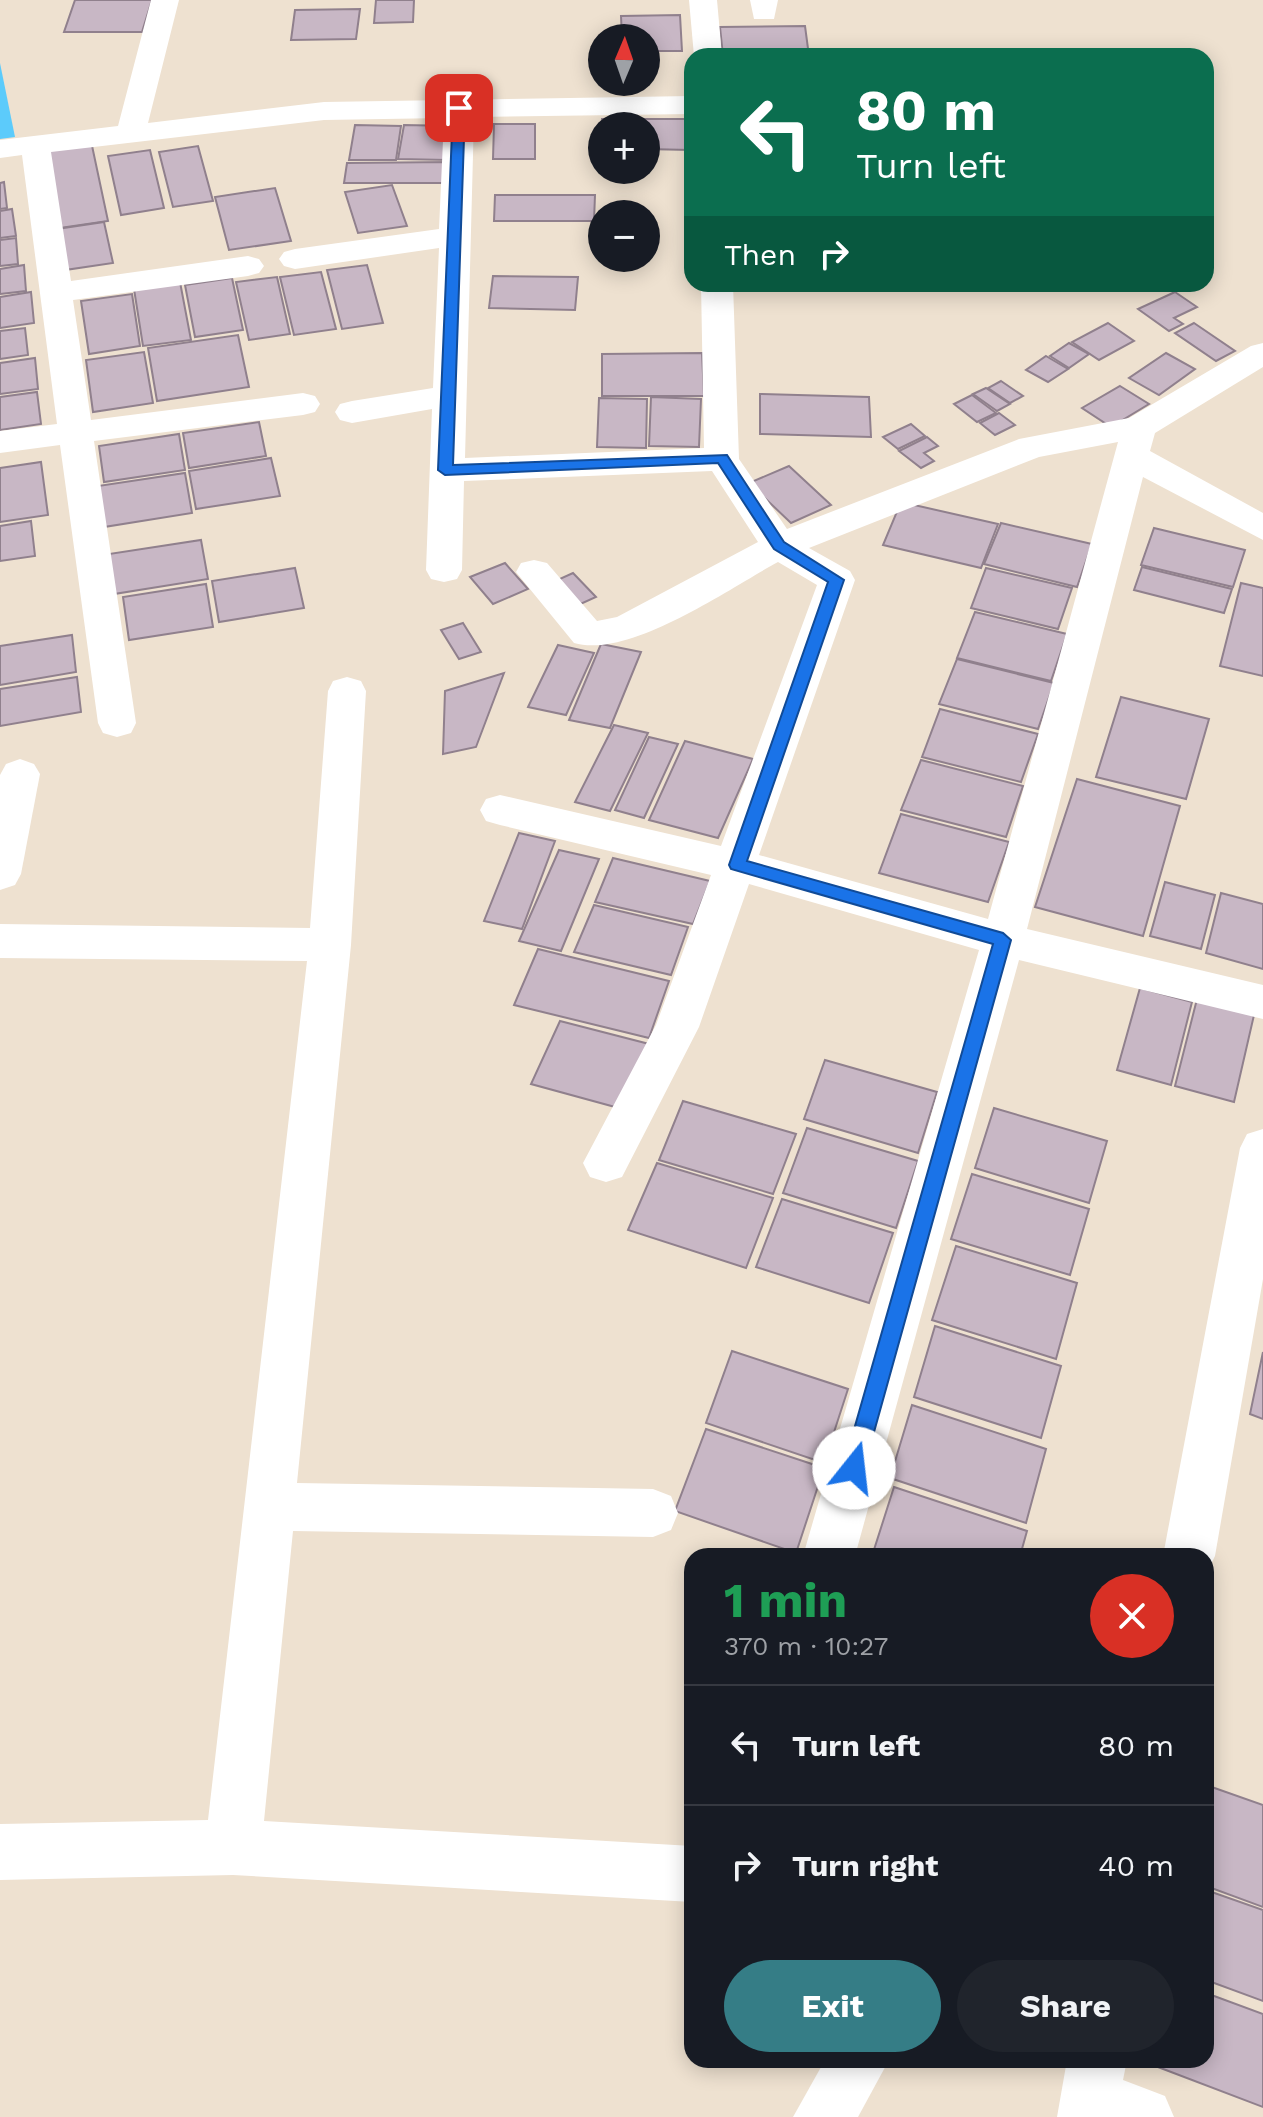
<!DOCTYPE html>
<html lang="en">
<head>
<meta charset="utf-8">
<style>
  :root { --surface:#171b24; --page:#20242c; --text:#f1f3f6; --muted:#9ea1a6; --line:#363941; --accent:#357d86 }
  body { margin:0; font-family:"Work Sans",sans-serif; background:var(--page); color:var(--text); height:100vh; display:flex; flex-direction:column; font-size:30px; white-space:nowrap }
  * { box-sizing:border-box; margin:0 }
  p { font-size:26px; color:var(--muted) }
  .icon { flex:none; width:44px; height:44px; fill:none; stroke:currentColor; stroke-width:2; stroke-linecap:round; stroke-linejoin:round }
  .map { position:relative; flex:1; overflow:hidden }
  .drawer { position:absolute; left:684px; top:1548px; width:530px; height:520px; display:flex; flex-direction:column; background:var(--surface); border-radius:24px; box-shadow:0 4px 20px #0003 }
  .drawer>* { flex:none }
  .banner { position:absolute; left:684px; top:48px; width:530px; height:244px; border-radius:24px; box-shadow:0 4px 20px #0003; background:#0b6e4f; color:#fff; overflow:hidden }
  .needle { width:52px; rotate:2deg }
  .controls { position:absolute; left:588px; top:24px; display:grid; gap:16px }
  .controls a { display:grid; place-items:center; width:72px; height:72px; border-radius:50%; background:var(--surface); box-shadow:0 4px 20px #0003; font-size:40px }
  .pin { position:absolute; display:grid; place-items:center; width:68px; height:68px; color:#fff; margin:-34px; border-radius:16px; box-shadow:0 4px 12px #0006 }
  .me { position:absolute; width:88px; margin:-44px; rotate:16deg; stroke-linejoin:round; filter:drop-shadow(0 0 6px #0008) }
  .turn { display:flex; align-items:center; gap:28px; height:168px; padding:0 40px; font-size:36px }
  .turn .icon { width:104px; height:104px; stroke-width:2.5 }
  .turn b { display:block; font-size:56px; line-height:68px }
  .then { display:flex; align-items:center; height:76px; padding:0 40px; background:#0003; gap:16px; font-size:30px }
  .round { display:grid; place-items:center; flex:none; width:84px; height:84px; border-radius:42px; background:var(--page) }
  .head { display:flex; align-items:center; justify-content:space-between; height:136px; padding:0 40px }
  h1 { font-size:48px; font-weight:700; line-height:60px; color:#1e9e55 }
  .button { display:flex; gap:16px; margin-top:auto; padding:16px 40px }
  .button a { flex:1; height:92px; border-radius:48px; background:var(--accent); color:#fff; font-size:32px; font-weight:700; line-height:92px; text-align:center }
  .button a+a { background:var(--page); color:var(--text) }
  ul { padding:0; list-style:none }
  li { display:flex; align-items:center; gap:24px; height:120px; padding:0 40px; border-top:2px solid var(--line) }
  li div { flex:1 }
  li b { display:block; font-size:30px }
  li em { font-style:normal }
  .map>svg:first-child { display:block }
  .water { fill:#5ccbfb }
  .building { fill:#c8b7c5; stroke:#90808d; stroke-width:2 }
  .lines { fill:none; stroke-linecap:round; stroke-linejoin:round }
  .minor { fill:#fff; fill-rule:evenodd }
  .route { fill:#1a73e8; stroke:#114b97; stroke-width:2 }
</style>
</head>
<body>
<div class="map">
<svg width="1263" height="2117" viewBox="0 0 1263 2117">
  <rect width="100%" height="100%" fill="#eee1d0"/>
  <polygon class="water" points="0,63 15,137 0,139"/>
  <g class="building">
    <polygon points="75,0 152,0 142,32 64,32"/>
    <polygon points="376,0 414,0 413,22 374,23"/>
    <polygon points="360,9 356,39 291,40 295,10"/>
    <polygon points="680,15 682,51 646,51 646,38 622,38 621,16"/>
    <polygon points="805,26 809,56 723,56 720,27"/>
    <polygon points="602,119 641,119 641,126 602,126 602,149 599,149"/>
    <polygon points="643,119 691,119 690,150 646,149"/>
    <polygon points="494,124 535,124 535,159 493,159"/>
    <polygon points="355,125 401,126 396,160 349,160"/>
    <polygon points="404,125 453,126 448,160 398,159"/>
    <polygon points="91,141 108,221 60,228 45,147"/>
    <polygon points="198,146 213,201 173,207 159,152"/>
    <polygon points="150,150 164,208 121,215 108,156"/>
    <polygon points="447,162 445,183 344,183 347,163"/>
    <polygon points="4,182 7,208 0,209 0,183"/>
    <polygon points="392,185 407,226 358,233 345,192"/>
    <polygon points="275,188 291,241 229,250 215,197"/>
    <polygon points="495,195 595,195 594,221 494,221"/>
    <polygon points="12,209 16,236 0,238 0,211"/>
    <polygon points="104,222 113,263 65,270 57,229"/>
    <polygon points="16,238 18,264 0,266 0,240"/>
    <polygon points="24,265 26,291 0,294 0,269"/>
    <polygon points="367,265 383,323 342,329 327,270"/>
    <polygon points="321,272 336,329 294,335 280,277"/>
    <polygon points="493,276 578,277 575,310 489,308"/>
    <polygon points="277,277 290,334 249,340 236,282"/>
    <polygon points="232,278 243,330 195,337 185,285"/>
    <polygon points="180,282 191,340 143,346 134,289"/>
    <polygon points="31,292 34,323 0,328 0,297"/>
    <polygon points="1175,292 1197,307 1174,318 1183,324 1169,331 1138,309"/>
    <polygon points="132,294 140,346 89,354 81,301"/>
    <polygon points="1108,323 1134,341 1099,360 1072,342"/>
    <polygon points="1194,323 1235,351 1216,361 1175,333"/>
    <polygon points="25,328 28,355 0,359 0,331"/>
    <polygon points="238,335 249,387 157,401 148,348"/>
    <polygon points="1069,343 1089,354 1069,368 1050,356"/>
    <polygon points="144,352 153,403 93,412 86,360"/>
    <polygon points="702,353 704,396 602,396 602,354"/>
    <polygon points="1166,353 1195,369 1159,395 1129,378"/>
    <polygon points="1046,356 1068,369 1048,382 1026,370"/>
    <polygon points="35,358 38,389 0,394 0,363"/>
    <polygon points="1001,381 1023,396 1010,403 988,388"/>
    <polygon points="1120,386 1149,404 1111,427 1082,408"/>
    <polygon points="986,388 1010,404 997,411 973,394"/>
    <polygon points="37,392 41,424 0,430 0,397"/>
    <polygon points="760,394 869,397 871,437 760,434"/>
    <polygon points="972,395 996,413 977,422 954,404"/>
    <polygon points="651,397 701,399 699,447 649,446"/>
    <polygon points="599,398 647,399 646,448 597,447"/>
    <polygon points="999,413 1015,425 995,435 980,423"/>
    <polygon points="259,422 266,456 189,468 183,433"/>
    <polygon points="911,424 925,436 898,449 883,437"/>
    <polygon points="179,434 185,470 104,482 99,446"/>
    <polygon points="927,437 938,446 924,453 934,461 921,468 899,451"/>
    <polygon points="271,458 280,496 196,509 189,471"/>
    <polygon points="41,462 48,515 0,522 0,468"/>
    <polygon points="789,466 831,505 791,523 749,483"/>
    <polygon points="185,473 192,513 104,527 98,486"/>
    <polygon points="901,502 998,524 981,568 883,545"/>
    <polygon points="31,521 35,556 0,561 0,526"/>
    <polygon points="1001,523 1092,544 1077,587 984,564"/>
    <polygon points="1154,528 1245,550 1233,587 1141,565"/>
    <polygon points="201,540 208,579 114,594 109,554"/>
    <polygon points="505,563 528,589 493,604 470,577"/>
    <polygon points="1142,567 1232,589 1224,613 1134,590"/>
    <polygon points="295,568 304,608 219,622 212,581"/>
    <polygon points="986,568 1072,588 1058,629 971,608"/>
    <polygon points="573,573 596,597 576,606 553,582"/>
    <polygon points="1241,583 1263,588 1263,676 1220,666"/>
    <polygon points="206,584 213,627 129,640 123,597"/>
    <polygon points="975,612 1067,634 1051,681 957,658"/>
    <polygon points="463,623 481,652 459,659 441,630"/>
    <polygon points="72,635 76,672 0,685 0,646"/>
    <polygon points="601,644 641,652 610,728 569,720"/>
    <polygon points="558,645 594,653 566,715 528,707"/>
    <polygon points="957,659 1054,683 1038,729 939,704"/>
    <polygon points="504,673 476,747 443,754 445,691"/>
    <polygon points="77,677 81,712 0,726 0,689"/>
    <polygon points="1121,697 1209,719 1186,799 1096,777"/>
    <polygon points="940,709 1038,734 1021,782 922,757"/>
    <polygon points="614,725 648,733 610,811 575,802"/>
    <polygon points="649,737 678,744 644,818 615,810"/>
    <polygon points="685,741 753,759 718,838 649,820"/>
    <polygon points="921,760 1023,786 1006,837 901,810"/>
    <polygon points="1077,779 1180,806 1143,936 1035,907"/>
    <polygon points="901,814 1009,842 988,902 879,873"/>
    <polygon points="519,833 555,841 522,929 484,921"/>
    <polygon points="559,850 599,859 561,951 519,941"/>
    <polygon points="613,858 710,881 693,924 595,902"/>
    <polygon points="1165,882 1215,895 1201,949 1150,936"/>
    <polygon points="1221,893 1263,904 1263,969 1206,953"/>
    <polygon points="594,905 688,927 671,975 574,952"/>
    <polygon points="538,949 669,981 649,1038 514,1005"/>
    <polygon points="1140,988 1192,1002 1171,1085 1117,1070"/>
    <polygon points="1197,999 1254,1015 1234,1102 1175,1086"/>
    <polygon points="560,1021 653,1045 626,1110 531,1084"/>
    <polygon points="825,1060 937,1092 918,1153 804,1119"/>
    <polygon points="683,1101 796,1134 773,1194 659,1160"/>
    <polygon points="994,1108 1107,1141 1089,1203 975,1168"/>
    <polygon points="807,1128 918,1161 896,1228 783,1193"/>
    <polygon points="657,1163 773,1198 746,1268 628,1230"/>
    <polygon points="972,1174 1089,1209 1070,1275 951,1239"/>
    <polygon points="782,1199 893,1233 869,1303 756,1267"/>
    <polygon points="956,1246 1077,1283 1056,1359 932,1320"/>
    <polygon points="935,1326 1061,1366 1041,1438 914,1397"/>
    <polygon points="732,1351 848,1389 824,1463 706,1423"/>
    <polygon points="1263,1352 1263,1419 1250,1414"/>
    <polygon points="912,1405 1046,1449 1026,1523 890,1478"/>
    <polygon points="706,1429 824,1468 796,1553 675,1511"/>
    <polygon points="894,1487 1027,1531 1020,1556 872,1556"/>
    <polygon points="1206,1785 1263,1805 1263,1907 1206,1886"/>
    <polygon points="1206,1890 1263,1910 1263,2001 1206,1980"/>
    <polygon points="1206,1993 1263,2014 1263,2107 1158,2067 1159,2060 1206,2060"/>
  </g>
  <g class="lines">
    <g class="minor">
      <path d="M151 0H179L148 123 324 102 692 96V114L474 117 465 458 704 448 701 284H733L739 459 787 529 1019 439 1129 418 1251 346 1263 343V367L1155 433 1150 451 1263 513V540L1143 477 1027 929 1263 985V1019L1019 960 855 1556H803L979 950 749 884 699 1027 622 1177 606 1182 590 1177 583 1163 656 1025 711 875 500 825 486 821 480 810 486 799 500 795 721 846 817 585 778 562C728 589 629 659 574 643L516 572 521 563 534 560 547 563 597 621 617 617 758 542 712 471 464 481 462 570 457 579 444 582 431 579 426 570 432 409 352 423 340 420 335 412 340 404 352 401 433 388 439 248 295 269 284 266 279 259 284 252 295 249 439 229 444 118 324 120 51 152 71 281 248 256 259 259 264 266 259 273 248 276 73 300 91 420 303 393 315 396 320 404 315 412 303 415 94 441 136 723 131 733 117 737 103 733 98 723 60 445 0 453V431L57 424 22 155 0 158V140L118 126ZM1118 442 988 919 759 855 855 580 850 571 809 548 1039 457Z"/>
      <polygon points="689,0 717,0 722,56 694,56"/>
      <polygon points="750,0 778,0 774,19 754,19"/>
      <polygon points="347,677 361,681 366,691 351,945 297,1483 653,1489 671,1496 678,1513 671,1530 653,1537 293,1531 264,1821 692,1846 692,1902 233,1875 0,1880 0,1824 208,1820 307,961 0,958 0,924 310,928 328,691 333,681"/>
      <polygon points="20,759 34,764 40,774 21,874 15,885 0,890 0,775 6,764"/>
      <polygon points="1263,1129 1263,1279 1215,1556 1206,1574 1206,1556 1163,1556 1240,1148 1247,1134"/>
      <polygon points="825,2060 889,2060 858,2117 793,2117"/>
      <polygon points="1067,2060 1127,2060 1123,2080 1165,2096 1174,2117 1057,2117"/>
    </g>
  </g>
  <polygon class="route" points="459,104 465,108 453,465 727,455 784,542 844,580 747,861 1003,933 1011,940 864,1468 861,1475 854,1478 846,1475 843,1468 993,944 731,869 729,865 828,582 774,549 718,463 445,475 438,470 453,108"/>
</svg>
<div class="controls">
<a><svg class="needle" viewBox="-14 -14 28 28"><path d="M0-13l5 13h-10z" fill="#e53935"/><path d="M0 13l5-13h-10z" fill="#9ea1a6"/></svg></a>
<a>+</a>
<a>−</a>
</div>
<div class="pin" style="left:459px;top:108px;background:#d93025"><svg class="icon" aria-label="arrive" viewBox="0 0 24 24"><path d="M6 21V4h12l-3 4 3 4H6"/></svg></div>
<svg class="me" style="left:854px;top:1468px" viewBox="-20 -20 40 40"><circle r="19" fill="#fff"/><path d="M0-13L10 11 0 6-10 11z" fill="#1a73e8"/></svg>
<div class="banner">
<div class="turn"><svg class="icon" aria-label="left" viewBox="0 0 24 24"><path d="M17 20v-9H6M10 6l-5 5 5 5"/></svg><div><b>80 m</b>Turn left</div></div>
<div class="then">Then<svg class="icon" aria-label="right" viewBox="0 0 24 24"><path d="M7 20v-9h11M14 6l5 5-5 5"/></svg></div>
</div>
<section class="drawer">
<div class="head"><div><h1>1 min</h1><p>370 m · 10:27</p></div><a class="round" style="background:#d93025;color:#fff"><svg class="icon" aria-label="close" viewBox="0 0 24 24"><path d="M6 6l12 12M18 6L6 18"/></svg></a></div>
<ul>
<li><svg class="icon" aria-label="left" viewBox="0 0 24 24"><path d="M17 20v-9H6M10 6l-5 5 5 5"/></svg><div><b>Turn left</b></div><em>80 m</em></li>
<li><svg class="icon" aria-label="right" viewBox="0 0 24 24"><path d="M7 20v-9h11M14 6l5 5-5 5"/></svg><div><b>Turn right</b></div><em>40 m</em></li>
</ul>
<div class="button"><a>Exit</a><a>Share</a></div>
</section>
</div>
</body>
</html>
